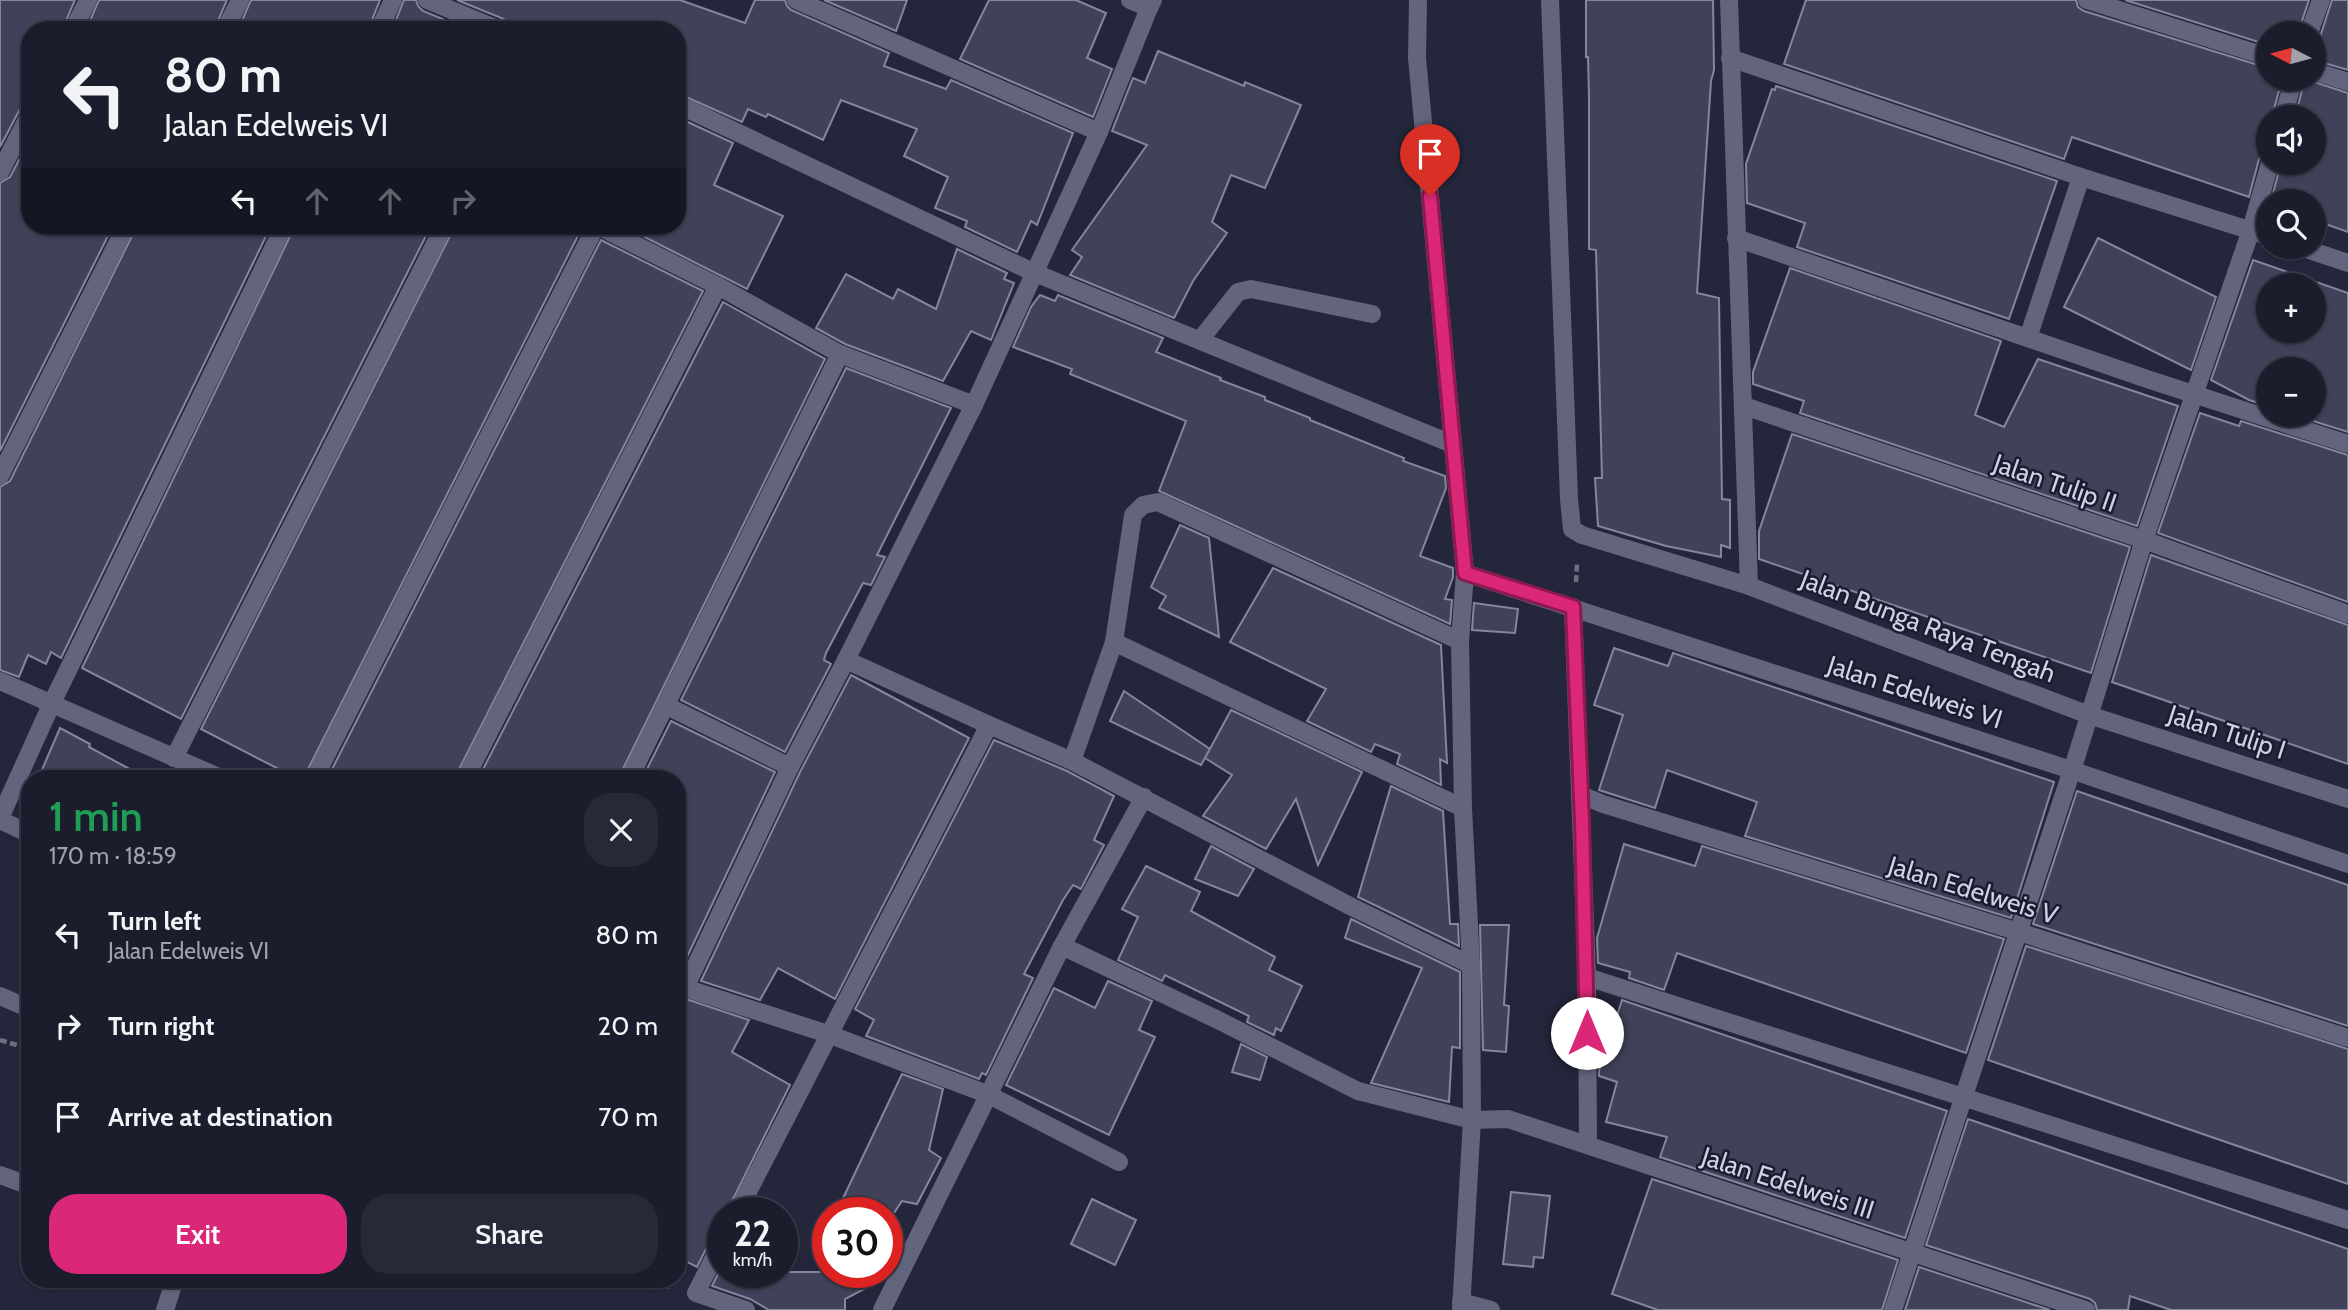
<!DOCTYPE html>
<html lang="en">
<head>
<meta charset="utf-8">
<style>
  :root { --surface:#1b1c2c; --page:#282938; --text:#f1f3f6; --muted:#a0a1a9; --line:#393a48; --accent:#db2777 }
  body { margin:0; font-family:Cabin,sans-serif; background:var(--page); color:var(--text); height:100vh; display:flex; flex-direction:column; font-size:26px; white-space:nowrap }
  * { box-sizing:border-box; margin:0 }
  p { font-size:23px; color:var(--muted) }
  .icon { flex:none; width:38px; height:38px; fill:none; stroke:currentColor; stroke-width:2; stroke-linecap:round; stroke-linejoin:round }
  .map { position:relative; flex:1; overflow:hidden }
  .drawer { position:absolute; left:21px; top:770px; width:665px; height:518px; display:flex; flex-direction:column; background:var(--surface); border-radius:28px; box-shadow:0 2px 5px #0004,0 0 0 2px var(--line) }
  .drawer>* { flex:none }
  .banner { position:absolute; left:21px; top:21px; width:665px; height:214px; border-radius:28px; box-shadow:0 2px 5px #0004,0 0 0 2px var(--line); background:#1b1c2c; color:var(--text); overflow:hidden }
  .needle { width:46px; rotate:276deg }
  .tools { position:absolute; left:2256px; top:21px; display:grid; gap:14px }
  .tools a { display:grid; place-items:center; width:70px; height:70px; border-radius:50%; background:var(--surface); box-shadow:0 2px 5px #0004,0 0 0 2px var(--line); font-size:35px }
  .speed { position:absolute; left:707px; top:1197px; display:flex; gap:14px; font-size:35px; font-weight:700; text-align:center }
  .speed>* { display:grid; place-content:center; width:91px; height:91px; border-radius:50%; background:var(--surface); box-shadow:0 2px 5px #0004,0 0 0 2px var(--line); line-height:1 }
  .speed small { font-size:18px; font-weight:400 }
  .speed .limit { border:10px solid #d22; background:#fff; color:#111 }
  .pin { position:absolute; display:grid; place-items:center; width:60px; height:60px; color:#fff; margin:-72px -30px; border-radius:50% 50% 50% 0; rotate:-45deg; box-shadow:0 0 7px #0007 }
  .pin .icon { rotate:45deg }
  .me { position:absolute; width:77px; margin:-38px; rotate:0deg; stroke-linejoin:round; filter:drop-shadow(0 0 5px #0008) }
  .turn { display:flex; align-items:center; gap:24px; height:147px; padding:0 28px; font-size:32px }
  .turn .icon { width:91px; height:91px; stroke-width:2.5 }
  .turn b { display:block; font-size:49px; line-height:60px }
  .lanes { display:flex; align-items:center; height:66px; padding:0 28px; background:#0003; justify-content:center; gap:35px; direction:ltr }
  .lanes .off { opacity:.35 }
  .round { display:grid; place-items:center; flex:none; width:74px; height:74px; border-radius:28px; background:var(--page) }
  .summary { display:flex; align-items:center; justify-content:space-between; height:119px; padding:0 28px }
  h1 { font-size:42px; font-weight:600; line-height:52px; color:#1e9e55 }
  .button { display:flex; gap:14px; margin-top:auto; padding:14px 28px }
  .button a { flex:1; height:80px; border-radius:28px; background:var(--accent); color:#fff; font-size:28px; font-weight:600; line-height:80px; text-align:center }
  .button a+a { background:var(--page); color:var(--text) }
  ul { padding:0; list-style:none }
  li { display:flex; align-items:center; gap:21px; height:91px; padding:0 28px }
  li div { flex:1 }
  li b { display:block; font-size:26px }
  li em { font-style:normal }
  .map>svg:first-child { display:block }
  .building { fill:#404259; stroke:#8486a0; stroke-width:2; fill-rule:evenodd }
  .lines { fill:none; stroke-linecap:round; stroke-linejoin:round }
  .path { stroke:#6e7082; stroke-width:4.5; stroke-dasharray:7 3.5; stroke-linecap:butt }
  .minor { stroke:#63657e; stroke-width:18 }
  .route-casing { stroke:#8e194d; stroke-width:18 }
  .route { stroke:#db2777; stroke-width:12 }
  .labels { text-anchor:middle; stroke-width:5; stroke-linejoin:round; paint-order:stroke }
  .street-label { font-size:26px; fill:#d0d2e0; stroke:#1b1c31 }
</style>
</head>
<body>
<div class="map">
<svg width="2348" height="1310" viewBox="0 0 2348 1310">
  <rect width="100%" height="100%" fill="#24263b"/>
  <g class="building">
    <polygon points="0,0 75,0 62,30 30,30 30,103 20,109 0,147"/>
    <polygon points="99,0 227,0 214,30 86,30"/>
    <polygon points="251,0 380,0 368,30 238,30"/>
    <polygon points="404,0 416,0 418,6 423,11 469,30 392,30"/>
    <polygon points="457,0 680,0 745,23 755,0 785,0 787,6 791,10 889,53 884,66 946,89 951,80 1073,133 1037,225 1031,221 1017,252 965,227 967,221 935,208 948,177 904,156 917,129 841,100 823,140 768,114 766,117 748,109 742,122 677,93 677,30 511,30 509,24 504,19"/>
    <polygon points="824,0 907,0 896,31"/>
    <polygon points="989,0 1076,0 1106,13 1087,58 1112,69 1093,117 960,59"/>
    <polygon points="1586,0 1713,0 1714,70 1711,81 1697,293 1719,298 1722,499 1730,500 1730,548 1721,545 1721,557 1666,546 1598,526 1595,478 1602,478 1596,250 1589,249 1589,96 1588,57 1586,57"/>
    <polygon points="1806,0 2076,0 2078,7 2084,11 2268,68 2268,79 2282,79 2272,117 2268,117 2268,152 2259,159 2249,197 2072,137 2064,159 1784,64"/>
    <polygon points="2125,0 2309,0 2298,33 2268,33 2268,45"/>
    <polygon points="2332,0 2348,0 2348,70 2314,60 2314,43 2320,37"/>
    <polygon points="1158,51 1244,86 1245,82 1301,105 1265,188 1231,175 1212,222 1227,233 1193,281 1174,318 1070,275 1082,257 1072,250 1147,145 1112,131 1133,78 1145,83"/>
    <polygon points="2305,79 2348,93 2348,232 2314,220 2314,201 2271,201 2281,163 2314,163 2314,117 2295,117"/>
    <polygon points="1776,86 2057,181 2009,319 1797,247 1805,223 1747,203 1746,164 1772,89 1775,90"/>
    <polygon points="677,117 733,143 714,185 783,216 747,289 623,226 677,226"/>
    <polygon points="30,139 30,226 113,226 0,451 0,183 10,177"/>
    <polygon points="137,226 271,226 61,658 51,652 46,664 28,655 19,677 0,670 0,487 10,481"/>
    <polygon points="295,226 431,226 181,719 82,668"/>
    <polygon points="455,226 583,226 303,779 298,779 201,729"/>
    <polygon points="2098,238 2216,297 2191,370 2064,307"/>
    <polygon points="601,240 703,291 454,779 327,779"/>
    <polygon points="957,249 1007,273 1004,279 1014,283 991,340 971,331 943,381 845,344 816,328 846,274 893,299 898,289 936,309"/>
    <path d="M2253 260 2348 293V432L2294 415H2314V369H2268V406L2249 400 2211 380ZM2268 285H2314V331H2268Z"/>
    <polygon points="1790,268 2001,341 1975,415 2004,427 2038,359 2178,406 2137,526 1800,413 1804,401 1753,384 1753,372"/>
    <polygon points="1040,295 1055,301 1058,295 1163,338 1156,352 1221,378 1220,380 1265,397 1265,400 1310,418 1310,420 1404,458 1403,461 1445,476 1446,488 1420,556 1453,568 1453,577 1445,599 1452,600 1450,624 1159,491 1186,421 1070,374 1072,369 1013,347 1031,307"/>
    <polygon points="723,302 825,359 618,779 478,779"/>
    <polygon points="846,368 951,408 877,555 885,557 871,585 863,583 826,653 824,660 831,664 785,752 681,700"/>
    <polygon points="2200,413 2239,426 2241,421 2348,455 2348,602 2158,533"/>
    <polygon points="1792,434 2130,547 2091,673 1759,559 1759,531"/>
    <polygon points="1180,525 1209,538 1219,637 1159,608 1166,596 1151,587"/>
    <polygon points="2151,555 2348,625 2348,764 2112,682"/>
    <polygon points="1273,568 1441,645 1447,763 1440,759 1441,785 1397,764 1400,754 1375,744 1371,752 1307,721 1326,689 1230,642"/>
    <polygon points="1474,603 1518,609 1515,633 1472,630"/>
    <polygon points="1614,648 1668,666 1673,653 2054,782 2011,918 1745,836 1757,802 1667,770 1655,808 1599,790 1623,715 1594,705"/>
    <polygon points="851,675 969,738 835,999 778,968 760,1000 701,981 800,772"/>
    <polygon points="1124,691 1210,749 1201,765 1110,721"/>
    <polygon points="1231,710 1362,772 1318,865 1296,799 1266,849 1203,816 1232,775 1205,758"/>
    <polygon points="671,721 775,772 677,978 677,779 642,779"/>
    <polygon points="60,728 90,744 89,747 148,779 38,779"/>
    <polygon points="994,740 1067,771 1114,796 1094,840 1104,845 1081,889 1073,885 1063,900 1024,974 1033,978 986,1075 982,1073 979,1079 866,1036 874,1020 855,1009"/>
    <polygon points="1391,786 1443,811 1450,924 1458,924 1459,946 1358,897"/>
    <polygon points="2077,791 2348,885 2348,1026 2033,924"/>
    <polygon points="1624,844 1695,866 1702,846 2004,939 1966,1053 1677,953 1664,990 1629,978 1630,972 1598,963 1597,938"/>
    <polygon points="1211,846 1254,869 1238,896 1195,879"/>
    <polygon points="1146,866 1200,892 1191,911 1275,957 1269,970 1302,986 1281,1031 1276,1028 1274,1035 1247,1022 1249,1016 1165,975 1162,981 1118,960 1138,917 1122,909"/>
    <polygon points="1351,919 1460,972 1460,1048 1452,1047 1449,1102 1371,1083 1422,968 1345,938"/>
    <polygon points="1480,925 1509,925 1504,1005 1509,1006 1506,1052 1483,1050"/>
    <polygon points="2026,946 2348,1049 2348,1184 1988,1060"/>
    <polygon points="1108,981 1152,1001 1139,1030 1155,1037 1109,1135 1006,1085 1054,988 1095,1008"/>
    <polygon points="677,996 749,1020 732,1052 790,1085 726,1213 723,1213 723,1229 713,1235 697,1267 677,1257"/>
    <polygon points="1622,1000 1947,1111 1905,1238 1660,1157 1667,1137 1606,1122 1617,1082 1599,1076 1599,1071"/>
    <polygon points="1241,1044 1267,1057 1260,1080 1232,1072"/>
    <polygon points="902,1074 943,1089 929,1150 941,1158 917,1204 902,1201 894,1213 836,1213"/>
    <polygon points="1968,1119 2348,1249 2348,1310 2171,1310 2130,1296 2128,1310 2097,1310 2095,1303 2090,1299 1926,1245"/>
    <polygon points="1652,1179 1898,1260 1882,1310 1658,1310 1612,1294"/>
    <polygon points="1511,1192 1550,1196 1543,1258 1534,1257 1533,1267 1503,1264"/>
    <polygon points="1092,1199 1136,1220 1115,1265 1071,1244"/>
    <polygon points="1919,1267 2050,1310 1905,1310"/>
    <polygon points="719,1272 888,1272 885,1278 845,1299 845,1310 769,1310 750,1299 712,1286"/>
  </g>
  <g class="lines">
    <g class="path">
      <polyline points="1576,582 1577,563"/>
      <polyline points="0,1040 30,1049"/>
      <polyline points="643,1279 671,1287"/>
    </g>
    <g class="minor">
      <polyline points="427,0 500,30"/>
      <polyline points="796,0 1099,132 974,405 846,660 790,767 685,988 828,1034 987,1094 1119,1162"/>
      <polyline points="1130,0 1149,8 1153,0"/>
      <polyline points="1418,0 1417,58 1465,573 1460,641 1463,808 1471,965 1472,1120 1461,1310"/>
      <polyline points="1550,0 1569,499 1572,529 1582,535 1749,586 2089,715 2348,799"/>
      <polyline points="1729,0 1749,586"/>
      <polyline points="2087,0 2268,57"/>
      <polyline points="73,30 88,0"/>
      <polyline points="225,30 240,0"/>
      <polyline points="379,30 393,0"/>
      <polyline points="2309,33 2321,0"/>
      <polyline points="1730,58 2081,177 2268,236"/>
      <polyline points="2314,71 2348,82"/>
      <polyline points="677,104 1035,273 1452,444"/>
      <polyline points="2283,117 2294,79"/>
      <polyline points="1099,132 1149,8"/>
      <polyline points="0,172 30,114"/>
      <polyline points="598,226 718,286"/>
      <polyline points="1736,238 2150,380 2348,444"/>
      <polyline points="2300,247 2348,263"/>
      <polyline points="2028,338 2081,177"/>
      <polyline points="1200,340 1238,292 1251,289 1372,314"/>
      <polyline points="840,354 974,405"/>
      <polyline points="1744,406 2144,540 2348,614"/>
      <polyline points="0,476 126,226"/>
      <polyline points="1465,573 2071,770 2348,864"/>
      <polyline points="1573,607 1587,977 1588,1144"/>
      <polyline points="1114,642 1133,515 1143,505 1158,502 1460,641"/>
      <polyline points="0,681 223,779"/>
      <polyline points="665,705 790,767"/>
      <polyline points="989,725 1072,761 1352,907 1471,965"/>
      <polyline points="174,758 444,226"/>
      <polyline points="1072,761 1114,642 1463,808"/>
      <polyline points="314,779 596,226"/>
      <polyline points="465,779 718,286 840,354 629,779"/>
      <polyline points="1581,795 1603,804 2019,932 2348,1038"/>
      <polyline points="0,818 51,705 284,226"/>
      <polyline points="0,820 30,834"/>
      <polyline points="1062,946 1218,1020 1358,1091 1472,1120 1508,1119 2086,1310"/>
      <polyline points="1587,977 2348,1220"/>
      <polyline points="0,996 30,1009"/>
      <polyline points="0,1175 30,1186"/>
      <polyline points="737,1213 989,725 846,660"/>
      <polyline points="723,1240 696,1293 746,1310"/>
      <polyline points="1461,1302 1491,1310"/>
      <polyline points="165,1310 175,1279"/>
      <polyline points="882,1310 1062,946 1144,797"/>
      <polyline points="1893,1310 2075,761 2144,540 2251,230 2270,163"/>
    </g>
  </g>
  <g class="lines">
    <defs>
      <polyline id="route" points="1430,196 1465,573 1573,607 1582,821 1587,1033"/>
    </defs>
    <use href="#route" class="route-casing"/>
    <use href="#route" class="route"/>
  </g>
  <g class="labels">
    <g class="street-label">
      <text transform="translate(2055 483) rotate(19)" y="9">Jalan Tulip II</text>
      <text transform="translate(1928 626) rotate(21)" y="9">Jalan Bunga Raya Tengah</text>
      <text transform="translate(1915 692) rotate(18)" y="9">Jalan Edelweis VI</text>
      <text transform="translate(2227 732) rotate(18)" y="9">Jalan Tulip I</text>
      <text transform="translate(1973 890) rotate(17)" y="9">Jalan Edelweis V</text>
      <text transform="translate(1788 1183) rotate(18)" y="9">Jalan Edelweis III</text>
    </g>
  </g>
</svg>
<div class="tools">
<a><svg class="needle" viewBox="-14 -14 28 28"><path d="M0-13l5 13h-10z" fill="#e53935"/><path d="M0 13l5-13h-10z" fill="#a0a1a9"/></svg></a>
<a><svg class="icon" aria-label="sound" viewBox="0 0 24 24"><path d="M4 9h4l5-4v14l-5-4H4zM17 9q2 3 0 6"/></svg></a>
<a><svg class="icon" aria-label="search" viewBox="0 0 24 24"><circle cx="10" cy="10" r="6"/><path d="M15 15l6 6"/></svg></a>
<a>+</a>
<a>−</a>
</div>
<div class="speed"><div>22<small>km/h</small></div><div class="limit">30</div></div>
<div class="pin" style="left:1430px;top:196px;background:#d93025"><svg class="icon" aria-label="arrive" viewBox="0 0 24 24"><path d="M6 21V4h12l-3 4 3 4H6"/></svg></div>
<svg class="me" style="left:1587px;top:1033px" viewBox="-20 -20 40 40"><circle r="19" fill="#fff"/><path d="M0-13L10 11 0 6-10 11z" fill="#db2777"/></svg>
<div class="banner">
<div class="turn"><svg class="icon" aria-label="left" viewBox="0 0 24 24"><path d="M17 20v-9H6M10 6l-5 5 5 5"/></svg><div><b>80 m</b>Jalan Edelweis VI</div></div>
<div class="lanes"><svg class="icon" aria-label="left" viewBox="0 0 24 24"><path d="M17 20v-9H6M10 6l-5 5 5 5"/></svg><svg class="icon off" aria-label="ahead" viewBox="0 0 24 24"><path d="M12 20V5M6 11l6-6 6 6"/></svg><svg class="icon off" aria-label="ahead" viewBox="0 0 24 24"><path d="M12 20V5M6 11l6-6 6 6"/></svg><svg class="icon off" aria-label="right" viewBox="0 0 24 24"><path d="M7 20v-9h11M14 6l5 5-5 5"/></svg></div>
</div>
<section class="drawer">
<div class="summary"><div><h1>1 min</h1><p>170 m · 18:59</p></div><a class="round"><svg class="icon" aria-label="close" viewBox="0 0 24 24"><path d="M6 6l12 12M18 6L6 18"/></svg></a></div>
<ul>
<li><svg class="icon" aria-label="left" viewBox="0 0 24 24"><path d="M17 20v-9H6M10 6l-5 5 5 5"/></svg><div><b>Turn left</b><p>Jalan Edelweis VI</p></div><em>80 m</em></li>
<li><svg class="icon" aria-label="right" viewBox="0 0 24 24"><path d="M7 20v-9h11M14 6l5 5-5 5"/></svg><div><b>Turn right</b></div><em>20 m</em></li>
<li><svg class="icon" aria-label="arrive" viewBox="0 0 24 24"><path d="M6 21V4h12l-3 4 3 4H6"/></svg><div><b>Arrive at destination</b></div><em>70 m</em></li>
</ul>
<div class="button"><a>Exit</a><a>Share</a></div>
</section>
</div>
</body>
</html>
